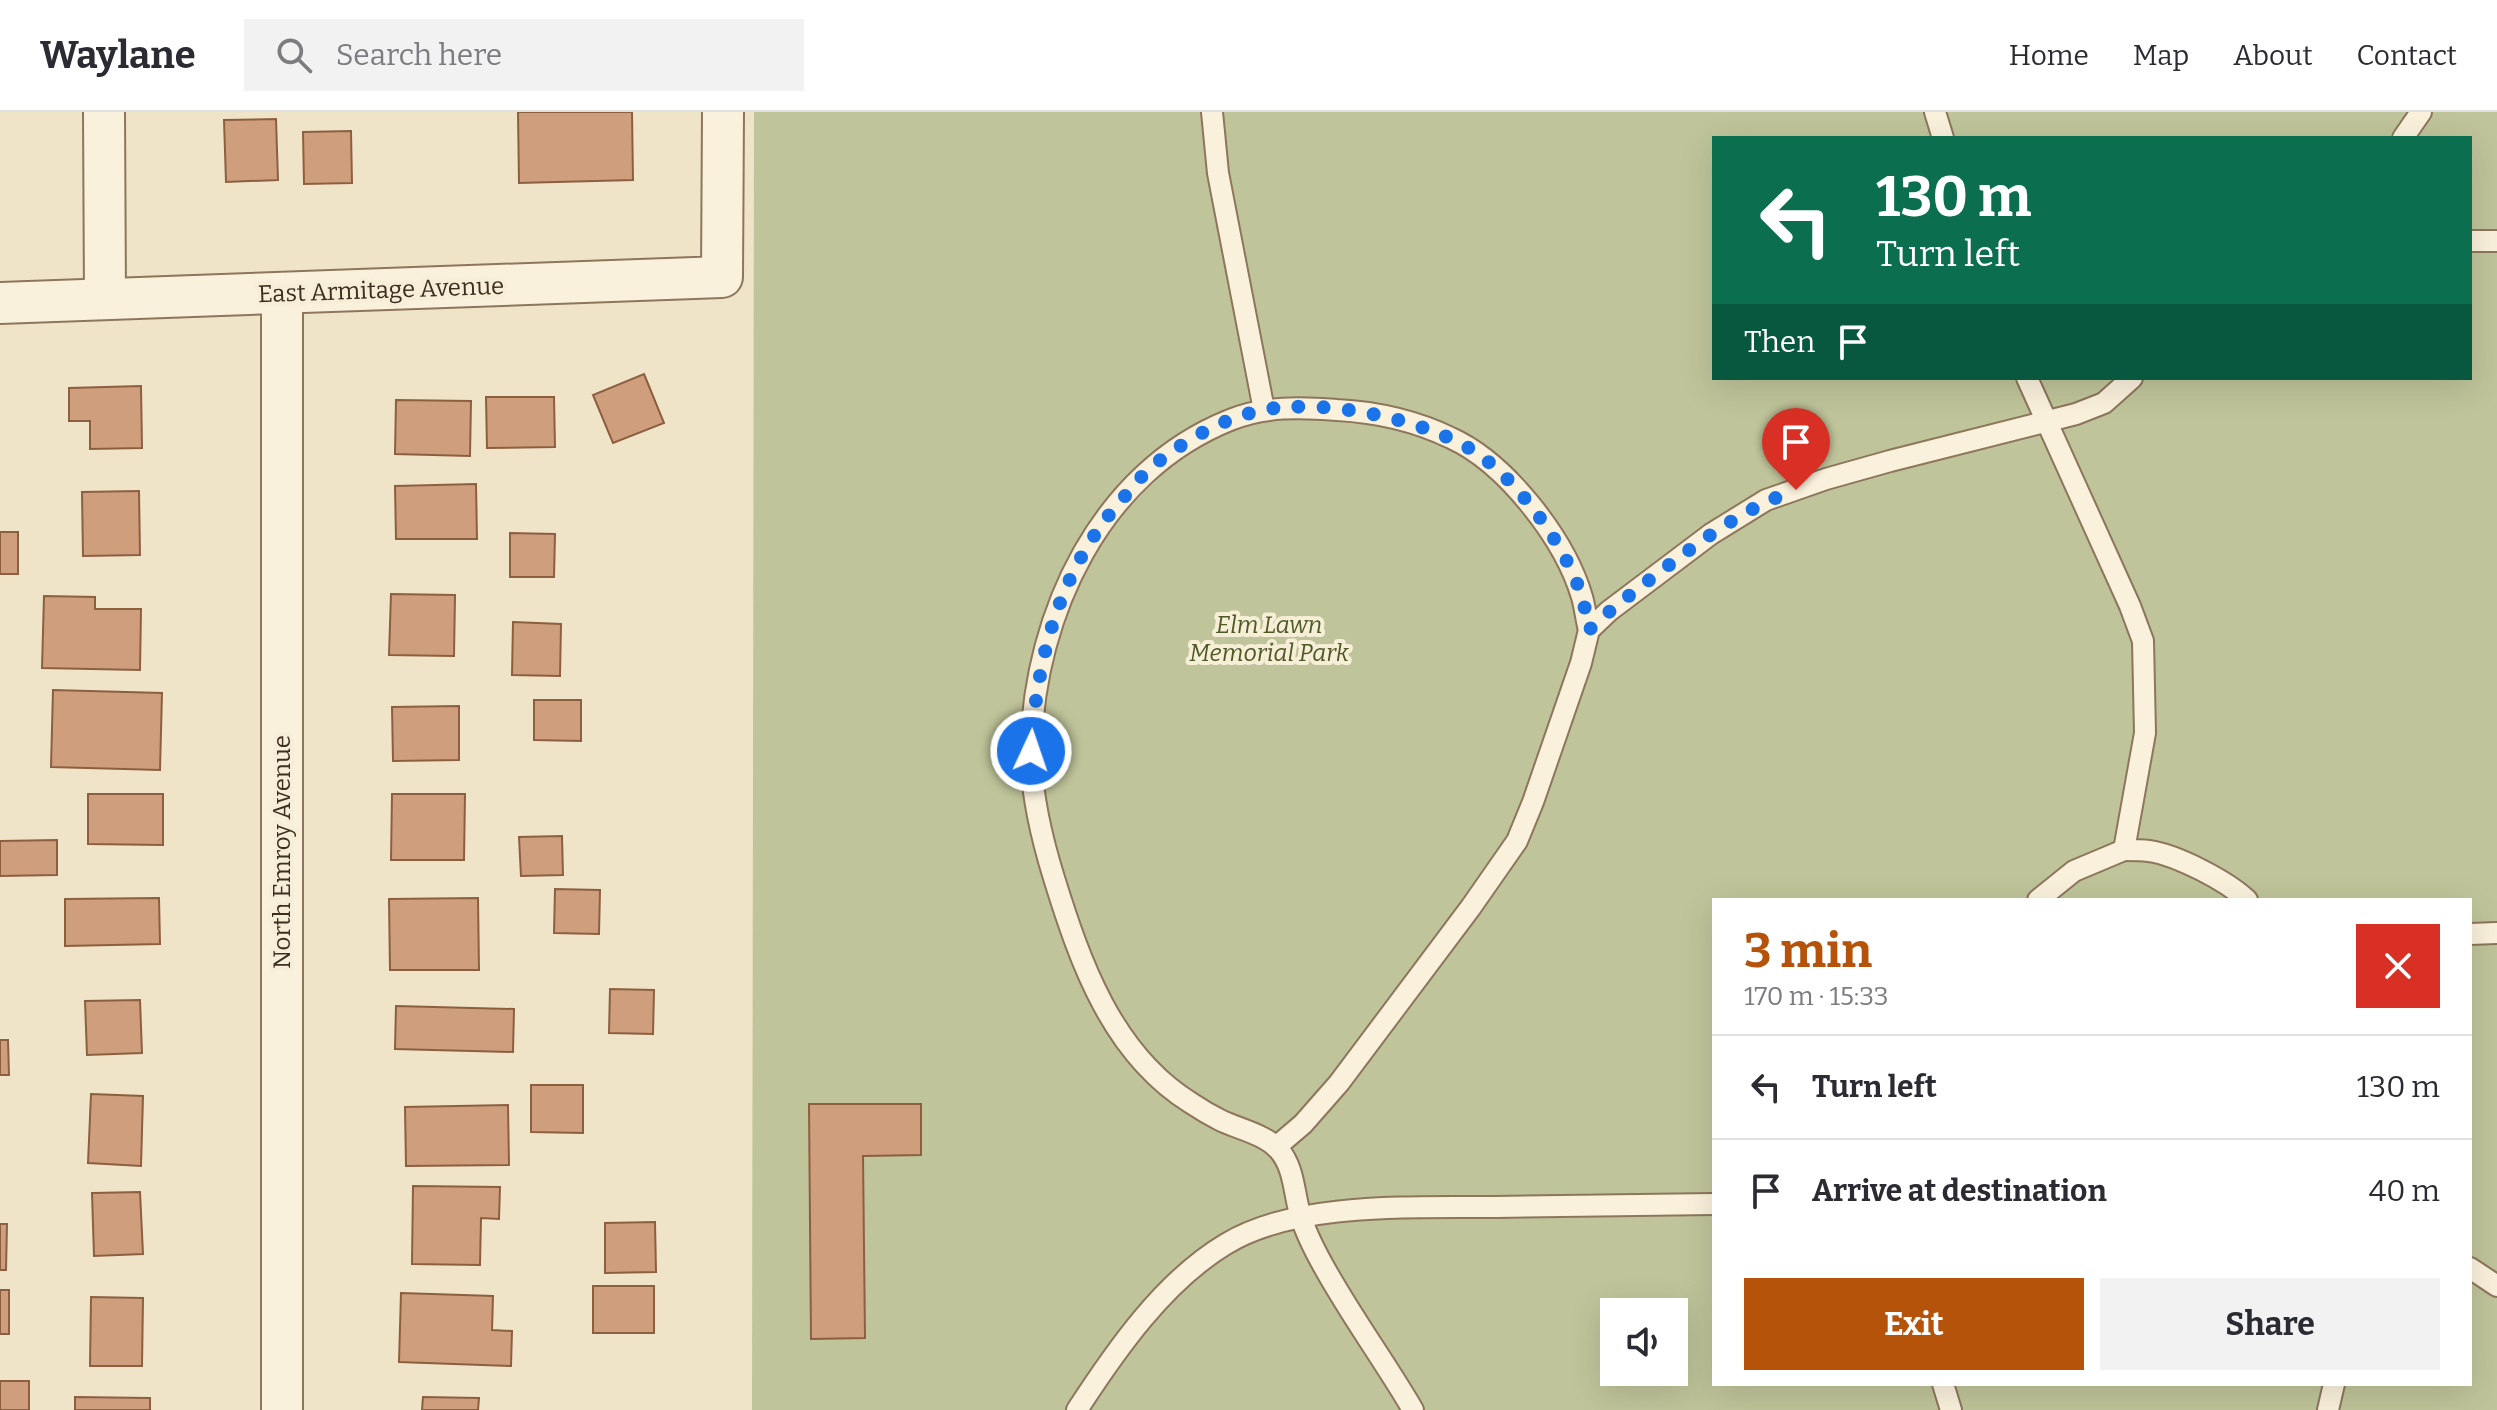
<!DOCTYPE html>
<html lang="en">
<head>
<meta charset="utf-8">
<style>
  :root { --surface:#fff; --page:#f2f2f3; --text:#2b2b33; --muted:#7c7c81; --line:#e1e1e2; --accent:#b45309 }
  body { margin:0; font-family:Bitter,serif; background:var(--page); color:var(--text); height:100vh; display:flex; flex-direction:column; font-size:30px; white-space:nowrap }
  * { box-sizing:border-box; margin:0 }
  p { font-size:26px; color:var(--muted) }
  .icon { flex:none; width:44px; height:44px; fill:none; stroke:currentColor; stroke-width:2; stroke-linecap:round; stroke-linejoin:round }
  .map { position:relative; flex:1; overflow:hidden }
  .sheet { position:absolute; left:1712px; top:786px; width:760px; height:488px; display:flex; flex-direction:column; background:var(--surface); border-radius:0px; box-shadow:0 8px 32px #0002 }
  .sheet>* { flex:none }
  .guide { position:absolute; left:1712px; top:24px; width:760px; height:244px; border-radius:0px; box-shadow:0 8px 32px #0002; background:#0b6e4f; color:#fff; overflow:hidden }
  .fabs { position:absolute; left:1600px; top:1186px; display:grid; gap:16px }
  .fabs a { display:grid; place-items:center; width:88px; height:88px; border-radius:0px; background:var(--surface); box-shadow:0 8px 32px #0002; font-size:40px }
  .pin { position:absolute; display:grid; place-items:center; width:68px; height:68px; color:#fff; margin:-82px -34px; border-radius:50% 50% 50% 0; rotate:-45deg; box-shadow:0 0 8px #0007 }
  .pin .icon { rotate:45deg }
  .me { position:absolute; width:88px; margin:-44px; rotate:3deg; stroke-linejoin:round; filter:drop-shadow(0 0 6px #0008) }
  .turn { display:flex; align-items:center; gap:28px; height:168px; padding:0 32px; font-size:36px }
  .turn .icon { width:104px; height:104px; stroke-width:2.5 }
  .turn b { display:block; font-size:56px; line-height:68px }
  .then { display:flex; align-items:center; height:76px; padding:0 32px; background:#0003; gap:16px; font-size:30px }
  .round { display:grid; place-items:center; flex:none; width:84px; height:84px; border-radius:0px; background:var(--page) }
  .head { display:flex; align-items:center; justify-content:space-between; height:136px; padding:0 32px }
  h1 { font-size:48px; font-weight:700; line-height:60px; color:var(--accent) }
  .action { display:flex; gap:16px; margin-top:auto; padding:16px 32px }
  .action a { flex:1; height:92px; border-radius:0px; background:var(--accent); color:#fff; font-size:32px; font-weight:700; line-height:92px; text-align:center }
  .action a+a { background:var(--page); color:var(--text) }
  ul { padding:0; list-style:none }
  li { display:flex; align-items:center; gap:24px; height:104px; padding:0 32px; border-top:2px solid var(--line) }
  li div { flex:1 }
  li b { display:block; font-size:30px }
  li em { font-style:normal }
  header { display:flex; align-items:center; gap:48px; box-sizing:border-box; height:112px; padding:0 40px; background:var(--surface); border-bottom:2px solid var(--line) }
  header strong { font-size:38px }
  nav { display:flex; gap:44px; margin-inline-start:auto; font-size:28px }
  .search { width:560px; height:72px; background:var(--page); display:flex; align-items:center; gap:20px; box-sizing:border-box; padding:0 28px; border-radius:0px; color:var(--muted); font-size:30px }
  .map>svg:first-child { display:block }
  .cemetery { fill:#bfc49a; fill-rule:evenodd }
  .building { fill:#cf9f7d; stroke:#8d5f41; stroke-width:2 }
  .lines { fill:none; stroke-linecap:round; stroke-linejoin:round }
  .service-casing { stroke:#8d765c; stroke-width:24 }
  .minor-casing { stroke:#8d765c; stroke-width:44 }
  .service { stroke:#faf1dc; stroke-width:20 }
  .minor { stroke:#faf1dc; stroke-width:40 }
  .route { stroke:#1a73e8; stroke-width:14; stroke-dasharray:0 25.2 }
  .labels { text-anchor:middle; stroke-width:8; stroke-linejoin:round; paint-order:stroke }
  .street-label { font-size:24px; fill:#3d2e20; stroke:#f7eed8 }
  .park-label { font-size:24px; font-style:italic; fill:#4d5a26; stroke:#f7eed8 }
</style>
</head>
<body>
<header>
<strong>Waylane</strong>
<div class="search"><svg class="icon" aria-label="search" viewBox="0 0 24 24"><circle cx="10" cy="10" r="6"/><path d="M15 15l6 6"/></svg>Search here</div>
<nav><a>Home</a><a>Map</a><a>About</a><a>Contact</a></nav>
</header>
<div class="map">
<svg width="2497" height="1298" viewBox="0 0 2497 1298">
  <rect width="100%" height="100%" fill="#f0e4c8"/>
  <path class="cemetery" d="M754 0H2497V1298H752ZM1714 26H2470V266H1714ZM1714 788H2470V1272H1714ZM1614 1200H1674V1260H1614Z"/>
  <g class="building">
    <polygon points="518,0 632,0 633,68 519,71"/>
    <polygon points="276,7 278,68 226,70 224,8"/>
    <polygon points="351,19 352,71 304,72 303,20"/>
    <polygon points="644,262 664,311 613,331 593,283"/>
    <polygon points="141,274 142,336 90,337 90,309 69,309 69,276"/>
    <polygon points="486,285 554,285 555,335 487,336"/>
    <polygon points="396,288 471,289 470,344 395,342"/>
    <polygon points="476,372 477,427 396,427 395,374"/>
    <polygon points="139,379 140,443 83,444 82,380"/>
    <rect x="0" y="420" width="18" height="42"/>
    <polygon points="510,421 555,422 554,465 510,465"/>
    <polygon points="391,482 455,483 454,544 389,543"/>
    <polygon points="44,484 95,485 95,497 141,497 140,558 42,556"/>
    <polygon points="513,510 561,512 560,564 512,563"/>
    <polygon points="53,578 162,581 160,658 51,655"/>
    <polygon points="534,588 581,588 581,629 534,628"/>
    <polygon points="459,594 459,648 393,649 392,595"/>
    <polygon points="88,682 163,682 163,733 88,732"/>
    <polygon points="392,682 465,682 464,748 391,748"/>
    <polygon points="562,724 563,763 521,764 519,725"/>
    <polygon points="57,728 57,763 0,764 0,729"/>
    <polygon points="555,777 600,778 599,822 554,821"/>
    <polygon points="159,786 160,832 65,834 65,787"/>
    <polygon points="478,786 479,858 390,858 389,787"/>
    <polygon points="610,877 654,878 653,922 609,921"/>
    <polygon points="140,888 142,941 87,943 85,889"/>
    <polygon points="396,894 514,897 513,940 395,937"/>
    <polygon points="0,928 8,928 9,963 0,963"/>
    <polygon points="531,973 583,973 583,1021 531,1020"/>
    <polygon points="91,982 143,984 141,1054 88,1051"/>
    <polygon points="809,992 921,992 921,1043 863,1044 865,1226 811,1227"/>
    <polygon points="508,993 509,1053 406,1054 405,995"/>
    <polygon points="413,1074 500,1075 499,1107 481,1106 480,1153 412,1152"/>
    <polygon points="140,1080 143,1142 94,1144 92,1081"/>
    <polygon points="655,1110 656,1160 605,1161 605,1111"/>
    <polygon points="0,1112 7,1112 6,1158 0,1158"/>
    <rect x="593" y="1174" width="61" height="47"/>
    <rect x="0" y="1178" width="9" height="44"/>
    <polygon points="401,1181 493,1184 492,1218 512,1219 511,1254 399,1250"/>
    <polygon points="91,1185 143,1186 142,1254 90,1254"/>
    <rect x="0" y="1269" width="29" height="29"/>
    <polygon points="75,1285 150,1286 150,1298 75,1298"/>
    <polygon points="423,1285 479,1286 478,1298 422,1298"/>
  </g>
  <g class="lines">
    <defs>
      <g id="service">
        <polyline points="1212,0 1218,61 1264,298"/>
        <polyline points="1935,0 1943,26"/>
        <polyline points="2403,26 2421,0"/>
        <polyline points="2470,129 2497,129"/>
        <path d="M2027 266 2130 494 2143 529 2145 621 2124 738C2132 738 2141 738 2149 739 2177 743 2227 769 2247 788"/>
        <polyline points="2038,788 2074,759 2124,738"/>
        <polyline points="2470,822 2497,821"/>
        <polyline points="1276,1035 1303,1012 1339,971 1471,795 1517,729 1533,690 1581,551 1589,518 1609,499 1711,422 1766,388 1826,367 1890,349 2076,302 2104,291 2132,266"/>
        <polyline points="2470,1156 2497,1174"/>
        <polyline points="1943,1272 1951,1298"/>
        <path d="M1077 1298C1116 1238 1164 1169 1226 1132 1296 1089 1415 1096 1495 1095 1568 1094 1641 1093 1714 1092"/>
        <path d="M1413 1298C1385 1250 1351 1204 1324 1155 1315 1139 1305 1119 1300 1102 1294 1081 1294 1055 1279 1038 1265 1022 1238 1017 1220 1008 1210 1003 1200 997 1191 991 1112 942 1080 850 1054 766 1041 724 1030 678 1031 634 1035 502 1100 360 1230 308 1264 294 1301 295 1337 298 1375 300 1416 309 1451 326 1506 351 1565 427 1582 485 1585 495 1586 507 1589 518"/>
        <polyline points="2328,1298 2334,1272"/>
      </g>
      <g id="minor">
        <polyline points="104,0 105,187"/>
        <polyline points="0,191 722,165 723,0"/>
        <polyline points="282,1298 282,181"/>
      </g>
    </defs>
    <use href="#service" class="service-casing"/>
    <use href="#minor" class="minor-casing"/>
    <use href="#service" class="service"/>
    <use href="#minor" class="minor"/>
  </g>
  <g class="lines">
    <path class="route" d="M1031 639C1037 543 1060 455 1126 383 1135 373 1144 360 1155 352 1186 328 1223 306 1263 298 1324 286 1427 307 1478 342 1520 371 1565 434 1581 482 1585 493 1586 506 1589 518 1613 495 1639 476 1665 456 1706 425 1747 395 1796 378"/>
  </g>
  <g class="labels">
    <g class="street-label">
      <text transform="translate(381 178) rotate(-2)" y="8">East Armitage Avenue</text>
      <text transform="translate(282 740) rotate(-90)" y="8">North Emroy Avenue</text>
    </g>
    <g class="park-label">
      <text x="1269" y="521">Elm Lawn<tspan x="1269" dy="28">Memorial Park</tspan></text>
    </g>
  </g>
</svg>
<div class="fabs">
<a><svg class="icon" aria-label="sound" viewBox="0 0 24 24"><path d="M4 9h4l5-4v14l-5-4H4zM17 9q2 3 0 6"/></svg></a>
</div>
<div class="pin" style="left:1796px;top:378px;background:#d93025"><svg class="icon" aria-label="arrive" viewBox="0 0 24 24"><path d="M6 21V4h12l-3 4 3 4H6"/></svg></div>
<svg class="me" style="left:1031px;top:639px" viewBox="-20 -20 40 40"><circle r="17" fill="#1a73e8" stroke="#fff" stroke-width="3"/><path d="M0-11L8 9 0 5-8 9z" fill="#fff"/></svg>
<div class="guide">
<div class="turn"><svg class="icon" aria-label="left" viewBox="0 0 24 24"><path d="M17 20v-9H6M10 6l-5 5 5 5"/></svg><div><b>130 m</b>Turn left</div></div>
<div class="then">Then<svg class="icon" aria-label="arrive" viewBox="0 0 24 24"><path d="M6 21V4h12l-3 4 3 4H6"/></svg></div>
</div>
<section class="sheet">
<div class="head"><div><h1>3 min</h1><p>170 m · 15:33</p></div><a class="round" style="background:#d93025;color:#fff"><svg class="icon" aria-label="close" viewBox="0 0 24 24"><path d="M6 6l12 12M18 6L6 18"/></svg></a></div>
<ul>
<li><svg class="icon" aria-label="left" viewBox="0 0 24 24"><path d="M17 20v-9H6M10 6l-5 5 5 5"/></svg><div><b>Turn left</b></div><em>130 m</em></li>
<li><svg class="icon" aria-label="arrive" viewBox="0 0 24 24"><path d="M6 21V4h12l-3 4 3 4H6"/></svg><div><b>Arrive at destination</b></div><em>40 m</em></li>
</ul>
<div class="action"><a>Exit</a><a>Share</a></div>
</section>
</div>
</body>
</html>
